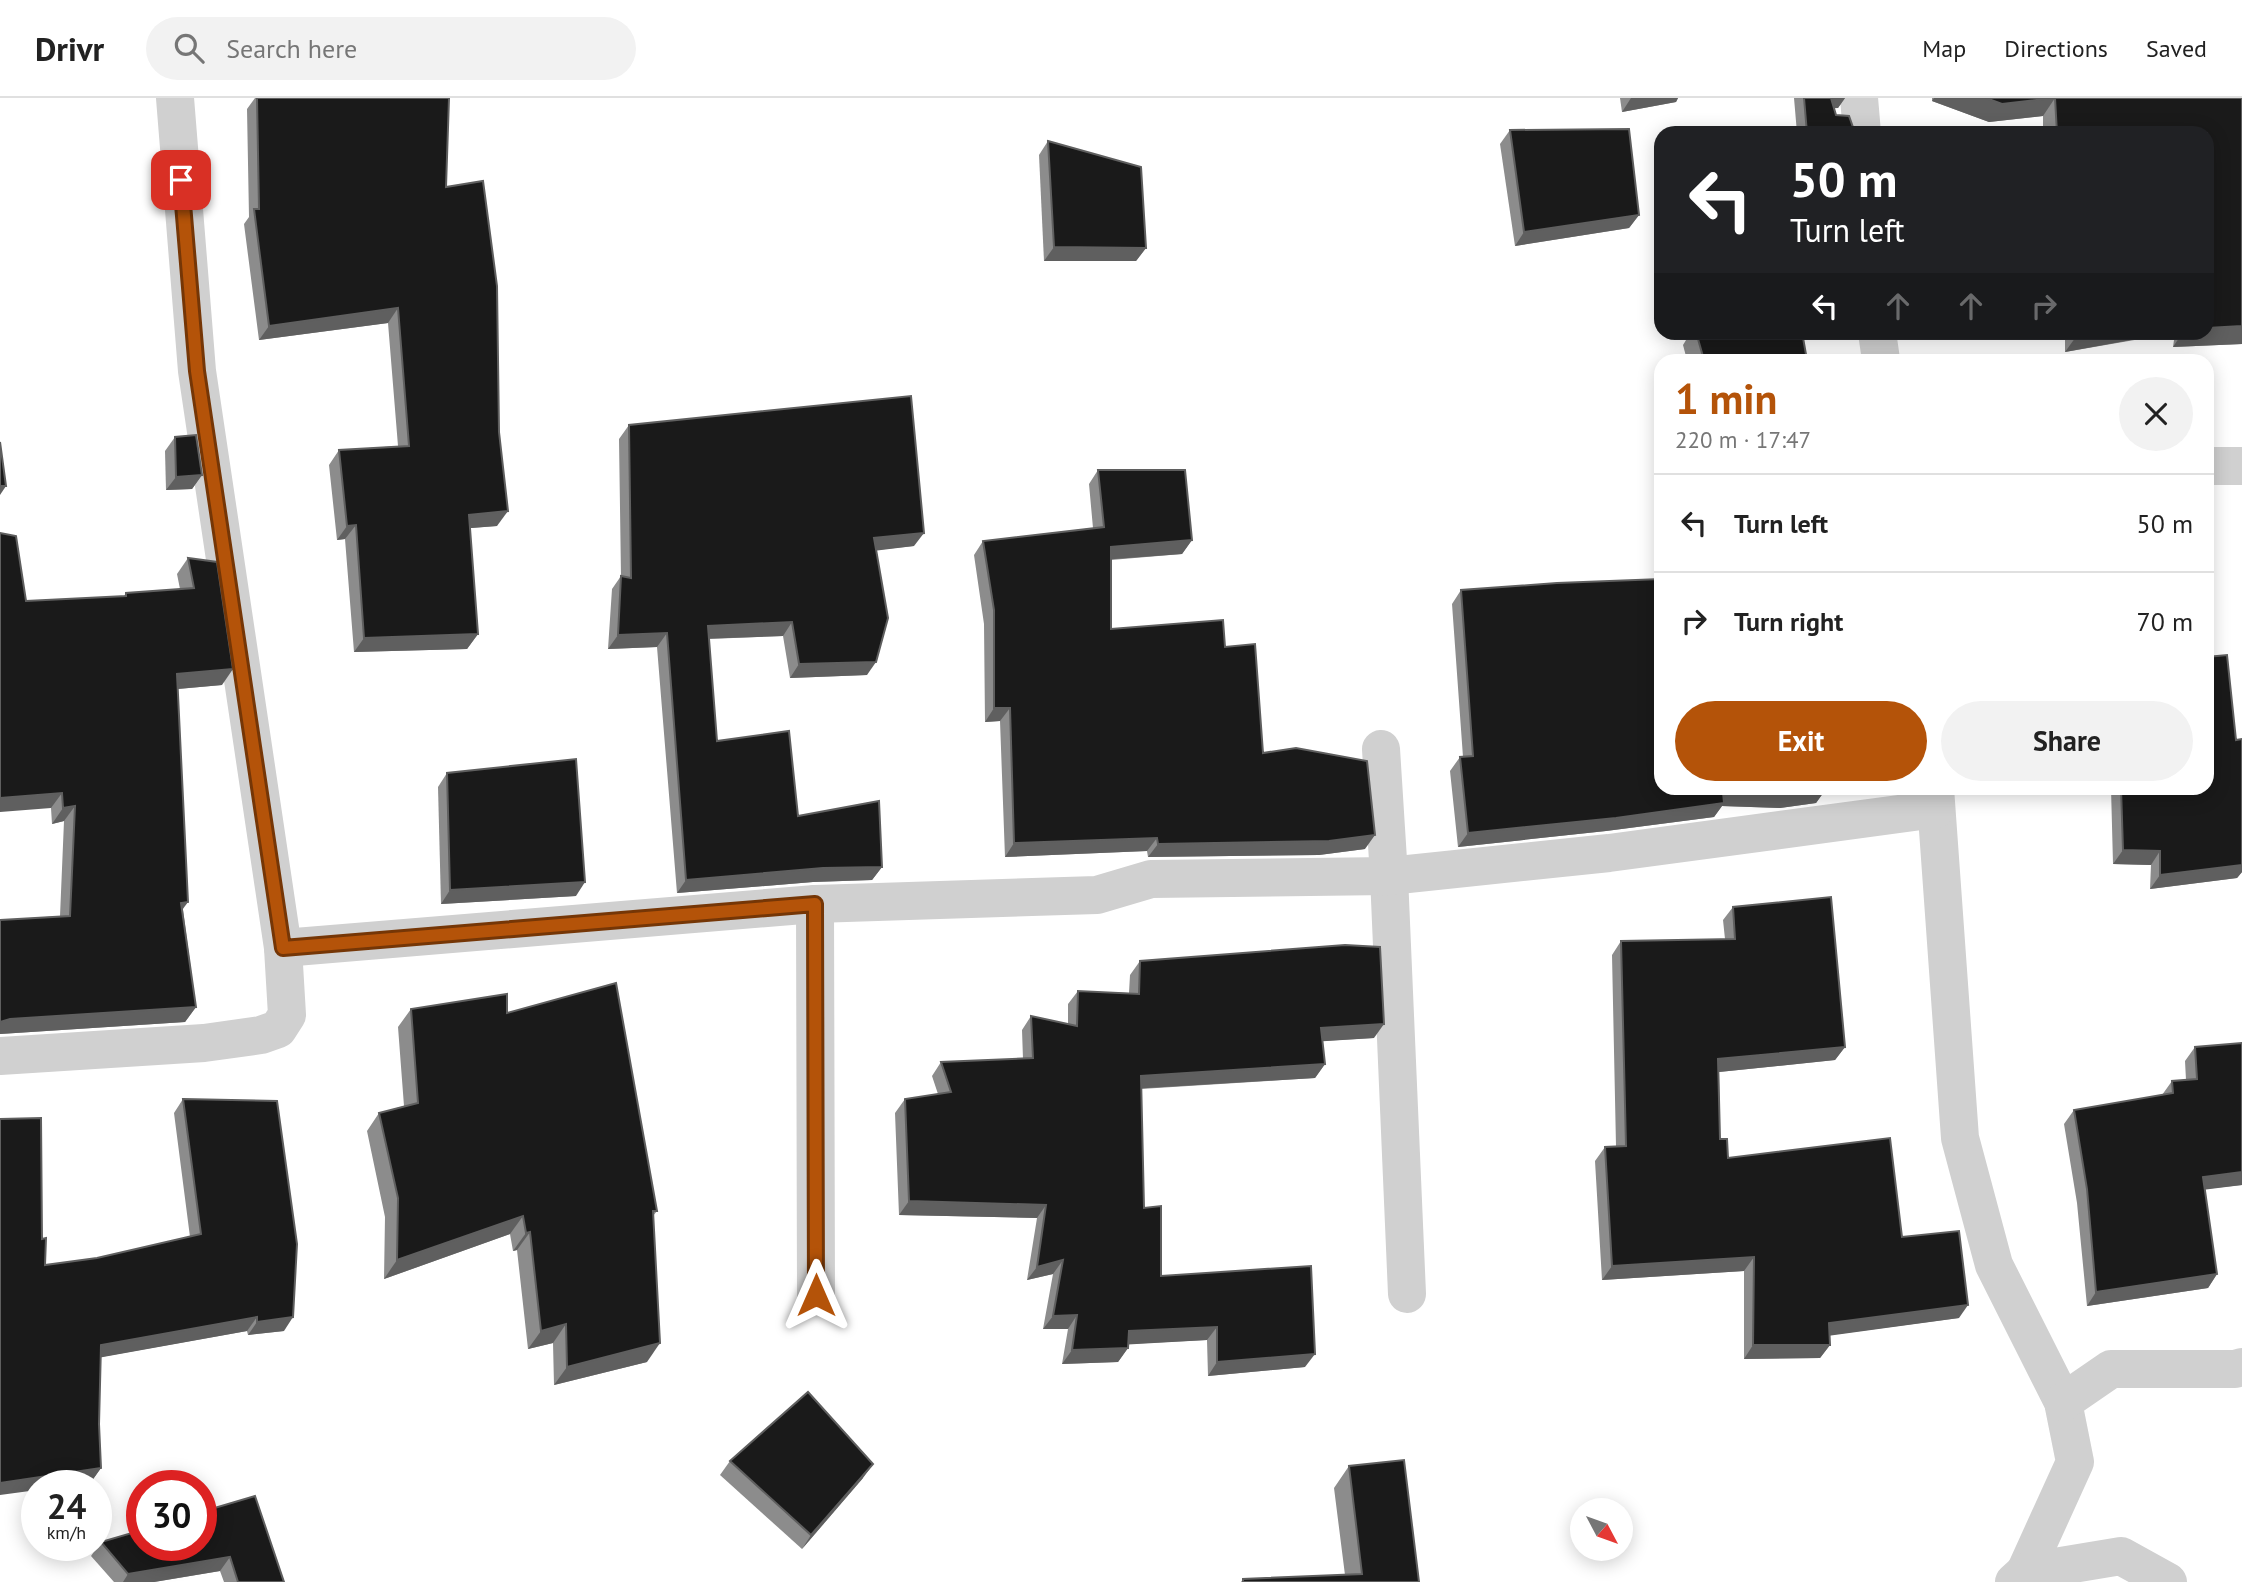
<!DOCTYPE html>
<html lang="en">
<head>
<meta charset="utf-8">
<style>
  :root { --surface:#fff; --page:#f2f2f2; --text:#222; --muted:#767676; --line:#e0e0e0; --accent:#b45309 }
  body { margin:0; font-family:"PT Sans",sans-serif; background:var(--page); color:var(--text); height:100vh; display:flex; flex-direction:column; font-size:26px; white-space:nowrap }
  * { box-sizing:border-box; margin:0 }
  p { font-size:23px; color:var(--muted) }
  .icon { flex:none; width:38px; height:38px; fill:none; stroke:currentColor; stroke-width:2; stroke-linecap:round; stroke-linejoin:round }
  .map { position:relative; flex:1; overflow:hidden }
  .sheet { position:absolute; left:1654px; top:256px; width:560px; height:441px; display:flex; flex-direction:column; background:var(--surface); border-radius:21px; box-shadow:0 4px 18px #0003 }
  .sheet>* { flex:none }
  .hud { position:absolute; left:1654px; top:28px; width:560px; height:214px; border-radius:21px; box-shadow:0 4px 18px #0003; background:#202124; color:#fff; overflow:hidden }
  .needle { width:46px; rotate:131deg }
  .controls { position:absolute; left:1570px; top:1400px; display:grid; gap:14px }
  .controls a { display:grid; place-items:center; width:63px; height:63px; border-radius:50%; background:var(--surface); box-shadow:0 4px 18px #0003; font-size:35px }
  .speed { position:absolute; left:21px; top:1372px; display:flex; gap:14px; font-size:35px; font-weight:700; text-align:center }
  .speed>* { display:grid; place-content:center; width:91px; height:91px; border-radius:50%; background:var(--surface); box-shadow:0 4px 18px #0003; line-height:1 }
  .speed small { font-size:18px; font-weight:400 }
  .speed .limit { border:10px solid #d22; background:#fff; color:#111 }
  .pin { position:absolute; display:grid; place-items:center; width:60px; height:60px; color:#fff; margin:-30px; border-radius:14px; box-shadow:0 4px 10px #0006 }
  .me { position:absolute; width:77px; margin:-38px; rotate:0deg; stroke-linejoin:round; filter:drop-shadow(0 0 5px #0008) }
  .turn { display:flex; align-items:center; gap:24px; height:147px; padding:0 21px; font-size:32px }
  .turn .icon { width:91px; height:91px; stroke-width:2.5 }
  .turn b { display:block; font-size:49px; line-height:60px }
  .lanes { display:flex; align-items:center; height:66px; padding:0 21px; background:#0003; justify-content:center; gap:35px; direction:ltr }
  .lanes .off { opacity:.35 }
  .round { display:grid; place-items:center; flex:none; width:74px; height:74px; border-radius:37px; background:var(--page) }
  .headline { display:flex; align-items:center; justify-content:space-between; height:119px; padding:0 21px }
  h1 { font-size:42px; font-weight:700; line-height:52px; color:var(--accent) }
  .action { display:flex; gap:14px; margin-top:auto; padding:14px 21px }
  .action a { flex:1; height:80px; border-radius:42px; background:var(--accent); color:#fff; font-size:28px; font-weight:700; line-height:80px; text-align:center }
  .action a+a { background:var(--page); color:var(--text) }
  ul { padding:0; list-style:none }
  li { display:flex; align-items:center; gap:21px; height:98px; padding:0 21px; border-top:2px solid var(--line) }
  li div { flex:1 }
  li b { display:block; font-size:26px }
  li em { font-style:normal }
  header { display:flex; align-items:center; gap:42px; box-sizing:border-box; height:98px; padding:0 35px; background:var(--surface); border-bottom:2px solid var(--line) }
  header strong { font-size:33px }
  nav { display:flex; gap:38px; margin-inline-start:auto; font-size:24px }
  .search { width:490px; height:63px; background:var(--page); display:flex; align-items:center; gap:18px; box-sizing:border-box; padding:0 24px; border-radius:38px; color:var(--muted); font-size:26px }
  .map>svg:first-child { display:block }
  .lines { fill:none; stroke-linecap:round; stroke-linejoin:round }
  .minor { stroke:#d0d0d0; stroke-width:38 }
  .wall { fill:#8c8c8c }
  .shaded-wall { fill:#5f5f5f }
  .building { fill:#1a1a1a; stroke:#5f5f5f; stroke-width:2 }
  .route-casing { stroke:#753606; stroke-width:18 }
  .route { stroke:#b45309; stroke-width:12 }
</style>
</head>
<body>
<header>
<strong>Drivr</strong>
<div class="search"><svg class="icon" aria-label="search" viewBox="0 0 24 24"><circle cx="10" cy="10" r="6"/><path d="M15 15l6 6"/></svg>Search here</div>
<nav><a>Map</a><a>Directions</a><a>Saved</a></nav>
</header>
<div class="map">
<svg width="2242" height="1484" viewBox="0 0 2242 1484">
  <rect width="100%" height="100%" fill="#fff"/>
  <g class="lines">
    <g class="minor">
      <polyline points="1859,0 1862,35"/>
      <polyline points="1877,234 1881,262"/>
      <polyline points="2207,368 2242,368"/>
      <polyline points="1381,651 1389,778 1407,1196"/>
      <polyline points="1935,690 1960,1040 1994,1167 2063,1304 2075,1364 2025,1474 2028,1484"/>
      <polyline points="815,806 816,1197"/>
      <polyline points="283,850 815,806 1097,797 1151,781 1389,778 1609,755 1936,711"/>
      <polyline points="0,958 204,945 261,937 278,931 287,917 283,850 197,273 175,0"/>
      <polyline points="2063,1304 2111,1271 2235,1271 2242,1269"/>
      <polyline points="2014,1484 2025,1474 2121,1458 2168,1484"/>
    </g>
  </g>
  <g class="wall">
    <polygon points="255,0 449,0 446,89 497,428 470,430 478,536 467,551 354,554 345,441 337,442 329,367 339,352 398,348 388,225 259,242 244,126 249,119 247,11"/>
    <polygon points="1620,0 1678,0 1676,4 1622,14"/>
    <polygon points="1794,0 1845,0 1838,10 1834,10 1836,17 1855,35 1797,35"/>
    <polygon points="1932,0 2242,0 2242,246 2173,249 2175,235 2065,254 2065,234 2207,234 2207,35 2043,35 2043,18 1989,24 1932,3"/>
    <polygon points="1510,32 1639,117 1629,130 1515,148 1500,46"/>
    <polygon points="1048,43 1146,150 1136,163 1044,163 1039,57"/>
    <polygon points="1691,234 1802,234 1807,262 1687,262 1683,247"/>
    <polygon points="629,327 914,448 876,452 867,577 790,580 783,538 709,541 717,643 798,718 882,769 872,782 813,784 677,795 657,549 608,551 612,491 621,478 619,341"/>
    <polygon points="175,339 202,377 192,391 166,392 165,353"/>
    <polygon points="1661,364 1661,376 1656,371"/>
    <polygon points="1098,372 1192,442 1182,456 1111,462 1111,531 1225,549 1263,655 1365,751 1319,757 1148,759 1147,753 1005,759 1000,623 985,624 984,526 974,457 983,443 1093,430 1089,386"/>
    <polygon points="188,460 222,587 178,591 183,812 196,909 185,924 0,936 0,822 60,818 64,723 52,726 51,710 26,503 124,498 126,495 180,491 177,476"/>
    <polygon points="1461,492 1661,690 1826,691 1816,705 1780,710 1722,708 1714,719 1606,733 1458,749 1450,673 1460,659 1463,659 1452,506"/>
    <polygon points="2242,641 2242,774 2237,780 2150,791 2151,767 2113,766 2111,690 2207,690 2236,642"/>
    <polygon points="447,675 576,798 441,806 438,689"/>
    <polygon points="1733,809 1845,949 1835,962 1719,974 1720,1041 1728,1060 1902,1139 1959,1220 1830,1237 1830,1247 1820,1260 1744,1261 1744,1173 1602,1182 1595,1063 1605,1049 1616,1048 1612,857 1621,843 1725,841 1723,822"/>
    <polygon points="1140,863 1374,940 1322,943 1325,966 1315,980 1141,991 1144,1110 1161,1178 1305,1269 1208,1278 1207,1242 1128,1246 1128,1250 1118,1264 1062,1266 1068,1231 1043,1231 1053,1176 1027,1182 1037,1120 899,1117 895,1015 905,1001 938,996 932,978 941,964 1023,961 1022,932 1031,918 1068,926 1068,906 1078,893 1129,895 1130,877"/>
    <polygon points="411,911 507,915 657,1113 653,1118 647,1264 554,1287 553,1245 528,1251 517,1152 513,1153 510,1136 384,1181 385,1119 367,1033 379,1015 404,1008 398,929"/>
    <polygon points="2242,945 2242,1087 2205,1091 2217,1176 2208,1190 2087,1208 2077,1105 2064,1026 2074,1012 2162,997 2172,983 2186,982 2185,963 2195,949"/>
    <polygon points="183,1001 284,1233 248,1237 247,1233 101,1259 99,1326 101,1370 91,1384 64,1388 37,1388 42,1141 45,1167 97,1160 190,1139 174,1015"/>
    <polygon points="730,1363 863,1380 802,1451 720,1377"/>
    <polygon points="1349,1368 1419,1484 1241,1484 1243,1481 1345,1477 1334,1390"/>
    <polygon points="101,1444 201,1447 284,1484 224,1484 220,1473 154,1484 114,1484 91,1458"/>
  </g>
  <g class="shaded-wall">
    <polygon points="1631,0 1678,0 1676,4 1622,14"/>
    <polygon points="1829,0 1845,0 1838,10 1822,11"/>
    <polygon points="1934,0 2055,0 2043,18 1989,24 1932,3"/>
    <polygon points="1639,117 1629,130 1515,148 1524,134"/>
    <polygon points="1054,149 1146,150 1136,163 1044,163"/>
    <polygon points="398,210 388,225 259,242 269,228"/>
    <polygon points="2242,228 2242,246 2173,249 2183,234 2207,234 2207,230"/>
    <polygon points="2084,234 2175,234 2065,254 2078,236"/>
    <polygon points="202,377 192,391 166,392 176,379"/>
    <polygon points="0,388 6,388 0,397"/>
    <polygon points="508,413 497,428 459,431 469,417"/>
    <polygon points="356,427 345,441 337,442 347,428"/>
    <polygon points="924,435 914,448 865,454 874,440"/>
    <polygon points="1192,442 1182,456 1101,462 1111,449"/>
    <polygon points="792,524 783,538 698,541 708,528"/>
    <polygon points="667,535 657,549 608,551 618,537"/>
    <polygon points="478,536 467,551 354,554 364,540"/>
    <polygon points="876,564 867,577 790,580 799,566"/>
    <polygon points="233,571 222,587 166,592 177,576"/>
    <polygon points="994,610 1010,610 1000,623 985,624"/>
    <polygon points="1826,691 1816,705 1780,710 1722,708 1714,719 1606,733 1458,749 1468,735 1723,694"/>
    <polygon points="62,695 51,710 0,714 0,700"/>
    <polygon points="75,708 64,723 52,726 63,710"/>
    <polygon points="1375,737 1365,751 1319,757 1148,759 1158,746"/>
    <polygon points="1157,740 1147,753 1005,759 1014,745"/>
    <polygon points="2123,752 2160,753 2151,767 2113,766"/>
    <polygon points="2242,767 2242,774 2237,780 2150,791 2160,777"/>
    <polygon points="882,769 872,782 813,784 677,795 686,782 823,770"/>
    <polygon points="585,784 576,798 441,806 450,792"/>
    <polygon points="188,804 177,819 181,805"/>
    <polygon points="196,909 185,924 0,936 0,924 10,921"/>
    <polygon points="1384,926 1374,940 1311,944 1321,930"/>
    <polygon points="1845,949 1835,962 1709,975 1718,961"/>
    <polygon points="1325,966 1315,980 1131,991 1141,978"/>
    <polygon points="2242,1074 2242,1087 2194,1093 2203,1079"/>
    <polygon points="909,1103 1046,1107 1037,1120 899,1117"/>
    <polygon points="523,1118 510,1136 384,1181 397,1162"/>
    <polygon points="530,1134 517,1152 513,1153 526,1135"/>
    <polygon points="1754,1159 1744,1173 1602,1182 1612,1168"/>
    <polygon points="1063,1162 1053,1176 1027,1182 1037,1169"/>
    <polygon points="2217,1176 2208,1190 2087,1208 2096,1194"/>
    <polygon points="1968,1207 1959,1220 1820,1239 1829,1225"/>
    <polygon points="1077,1217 1068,1231 1043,1231 1053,1218"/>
    <polygon points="257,1219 247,1233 92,1261 101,1247"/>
    <polygon points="293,1219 284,1233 248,1237 257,1224"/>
    <polygon points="566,1226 553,1245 528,1251 541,1233"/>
    <polygon points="1217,1229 1207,1242 1119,1247 1129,1233"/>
    <polygon points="660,1245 647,1264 554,1287 567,1269"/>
    <polygon points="1753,1247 1830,1247 1820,1260 1744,1261"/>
    <polygon points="1128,1250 1118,1264 1062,1266 1072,1252"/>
    <polygon points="1315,1256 1305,1269 1208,1278 1217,1264"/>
    <polygon points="873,1366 863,1380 802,1451 811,1437"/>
    <polygon points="101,1370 91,1384 64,1388 37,1388 37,1392 0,1397 0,1385"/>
    <polygon points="230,1459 220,1473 154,1484 123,1484 128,1476"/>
  </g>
  <g class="building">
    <polygon points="257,0 449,0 446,89 483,83 497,188 499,334 508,413 469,417 478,536 364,540 356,427 347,428 339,352 409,348 398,210 269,228 254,111 259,111"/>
    <polygon points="1804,0 1831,0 1836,17 1849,18 1855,35 1807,35"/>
    <polygon points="1986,0 2242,0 2242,228 2207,230 2207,35 2057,35 2055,0 2002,6"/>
    <polygon points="1629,31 1639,117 1524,134 1510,32"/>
    <polygon points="1048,43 1141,69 1146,150 1054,149"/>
    <polygon points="1696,234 1802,234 1807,262 1704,262"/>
    <polygon points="911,298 924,435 874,440 888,520 876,564 799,566 792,524 708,528 717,643 789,633 798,718 879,703 882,769 823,770 686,782 667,535 618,537 621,478 631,480 629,327"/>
    <polygon points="196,337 202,377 176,379 175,339"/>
    <polygon points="0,344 6,388 0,388"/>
    <polygon points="1098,372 1185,372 1192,442 1111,449 1111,531 1223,522 1225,549 1255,546 1263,655 1296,650 1367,663 1375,737 1329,743 1158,746 1157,740 1014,745 1010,610 994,610 994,512 983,443 1104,429"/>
    <polygon points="0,435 16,438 26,503 126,498 126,495 194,490 188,460 217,464 233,571 177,576 188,804 181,805 196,909 10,921 0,924 0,822 70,818 75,708 63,710 62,695 0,700"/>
    <polygon points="1661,481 1661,690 1826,690 1826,691 1790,696 1723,694 1724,705 1616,720 1468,735 1460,659 1473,658 1461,492 1557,485"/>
    <polygon points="2227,557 2236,642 2242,641 2242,767 2160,777 2160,753 2123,752 2121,690 2207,690 2207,559"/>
    <polygon points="576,661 585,784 450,792 447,675"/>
    <polygon points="1831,799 1845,949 1718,961 1720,1041 1727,1041 1728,1060 1890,1040 1902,1139 1959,1133 1968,1207 1829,1225 1830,1247 1753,1247 1754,1159 1612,1168 1605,1049 1626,1048 1621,843 1735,841 1733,809"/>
    <polygon points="1345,847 1380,849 1384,926 1321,930 1325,966 1141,978 1144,1110 1161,1108 1161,1178 1311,1168 1315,1256 1217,1264 1217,1229 1129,1233 1128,1250 1072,1252 1077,1217 1053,1218 1063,1162 1037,1169 1046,1107 909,1103 905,1001 951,994 941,964 1033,960 1031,918 1077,928 1078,893 1139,896 1140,863"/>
    <polygon points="616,885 657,1113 653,1113 660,1245 567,1269 566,1226 541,1233 530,1134 526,1135 523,1118 397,1162 398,1100 379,1015 418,1005 411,911 507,896 507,915"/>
    <polygon points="2242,945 2242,1074 2203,1079 2217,1176 2096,1194 2087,1091 2074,1012 2173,995 2172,983 2197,981 2195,949"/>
    <polygon points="183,1001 277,1003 297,1146 293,1219 257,1224 257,1219 101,1247 99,1326 101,1370 0,1385 0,1021 41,1020 42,1141 46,1140 45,1167 97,1160 201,1136"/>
    <polygon points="808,1294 873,1366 811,1437 730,1363"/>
    <polygon points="1404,1362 1419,1484 1243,1484 1243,1481 1362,1476 1349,1368"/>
    <polygon points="255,1398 284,1484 238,1484 230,1459 128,1476 101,1444 142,1432 142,1447 201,1447 201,1414"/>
  </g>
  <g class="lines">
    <defs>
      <polyline id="route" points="181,82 197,273 283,850 815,806 816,1197"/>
    </defs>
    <use href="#route" class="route-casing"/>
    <use href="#route" class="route"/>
  </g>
</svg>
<div class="controls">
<a><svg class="needle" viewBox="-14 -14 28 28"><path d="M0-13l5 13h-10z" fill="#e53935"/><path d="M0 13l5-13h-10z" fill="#767676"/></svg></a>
</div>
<div class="speed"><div>24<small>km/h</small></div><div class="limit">30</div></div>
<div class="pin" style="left:181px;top:82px;background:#d93025"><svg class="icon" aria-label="arrive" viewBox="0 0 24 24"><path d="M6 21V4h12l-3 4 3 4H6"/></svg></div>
<svg class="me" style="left:816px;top:1197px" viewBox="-20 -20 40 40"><path d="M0-17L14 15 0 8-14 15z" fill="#b45309" stroke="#fff" stroke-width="4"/></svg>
<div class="hud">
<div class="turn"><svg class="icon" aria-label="left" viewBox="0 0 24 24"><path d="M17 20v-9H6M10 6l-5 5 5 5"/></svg><div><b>50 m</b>Turn left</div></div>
<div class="lanes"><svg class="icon" aria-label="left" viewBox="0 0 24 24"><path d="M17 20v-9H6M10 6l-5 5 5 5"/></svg><svg class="icon off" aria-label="ahead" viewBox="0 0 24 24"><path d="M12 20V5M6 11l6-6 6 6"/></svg><svg class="icon off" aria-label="ahead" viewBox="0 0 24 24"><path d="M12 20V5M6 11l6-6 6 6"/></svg><svg class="icon off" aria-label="right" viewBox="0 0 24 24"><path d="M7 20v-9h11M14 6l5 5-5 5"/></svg></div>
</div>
<section class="sheet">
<div class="headline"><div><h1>1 min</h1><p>220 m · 17:47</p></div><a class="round"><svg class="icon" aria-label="close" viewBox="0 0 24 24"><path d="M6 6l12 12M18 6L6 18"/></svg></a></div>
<ul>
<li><svg class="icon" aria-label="left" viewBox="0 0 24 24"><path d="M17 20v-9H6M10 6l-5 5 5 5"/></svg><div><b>Turn left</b></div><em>50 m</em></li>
<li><svg class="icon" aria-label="right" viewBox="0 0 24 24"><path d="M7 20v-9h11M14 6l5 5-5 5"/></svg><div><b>Turn right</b></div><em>70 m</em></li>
</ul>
<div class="action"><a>Exit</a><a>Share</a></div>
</section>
</div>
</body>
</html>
